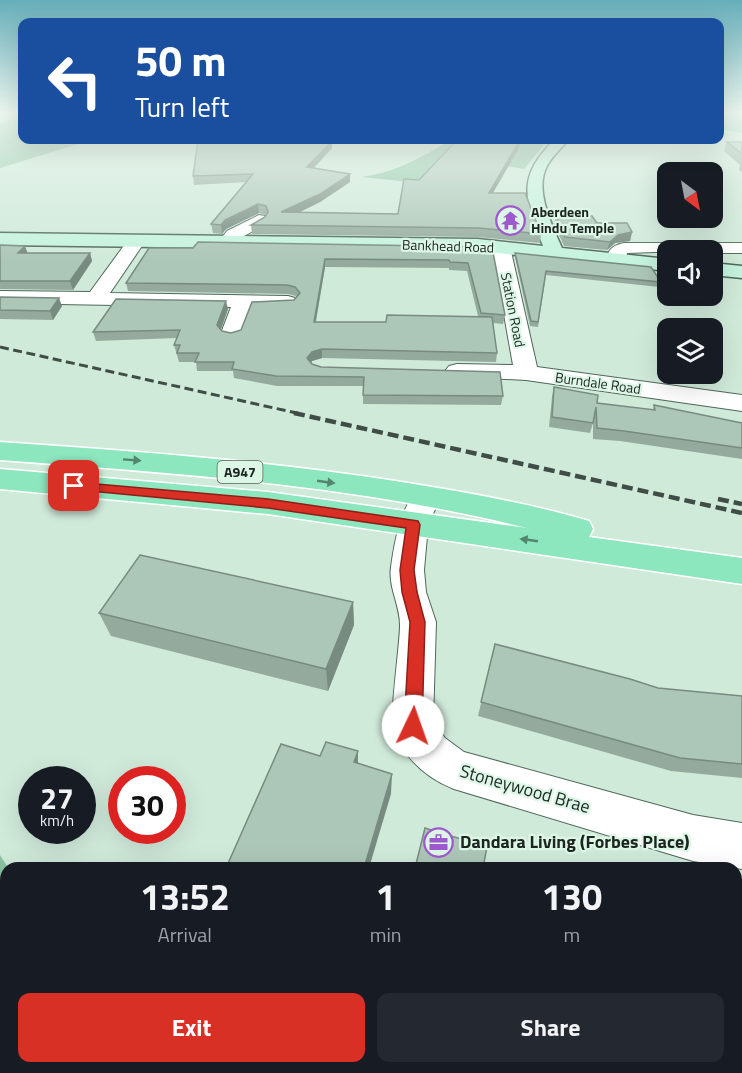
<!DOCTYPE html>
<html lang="en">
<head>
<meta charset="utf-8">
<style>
  :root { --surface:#171b24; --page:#242831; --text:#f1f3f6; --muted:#9ea1a6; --accent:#d93025 }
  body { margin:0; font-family:"Titillium Web",sans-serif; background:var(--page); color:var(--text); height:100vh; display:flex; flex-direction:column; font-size:22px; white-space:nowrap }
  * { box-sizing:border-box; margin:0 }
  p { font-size:20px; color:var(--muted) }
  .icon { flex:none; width:33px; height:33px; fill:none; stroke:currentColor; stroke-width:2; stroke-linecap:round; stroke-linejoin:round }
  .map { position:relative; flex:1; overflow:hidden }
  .sheet { position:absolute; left:0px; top:862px; width:742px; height:212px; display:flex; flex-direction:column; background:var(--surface); border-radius:18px 18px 0 0; box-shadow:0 6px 24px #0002 }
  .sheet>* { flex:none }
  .banner { position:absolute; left:18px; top:18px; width:706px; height:126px; border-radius:12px; box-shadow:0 6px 24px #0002; background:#1a4fa0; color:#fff; overflow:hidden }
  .needle { width:39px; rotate:148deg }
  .fabs { position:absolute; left:657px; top:162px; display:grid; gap:12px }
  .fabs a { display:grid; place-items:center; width:66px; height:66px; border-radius:12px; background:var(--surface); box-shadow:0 6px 24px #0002; font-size:30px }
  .speed { position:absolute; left:18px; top:766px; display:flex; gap:12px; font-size:30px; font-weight:700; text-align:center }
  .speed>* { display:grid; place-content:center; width:78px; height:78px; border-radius:50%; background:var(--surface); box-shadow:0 6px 24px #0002; line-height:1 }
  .speed small { font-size:15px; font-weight:400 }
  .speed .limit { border:9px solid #d22; background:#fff; color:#111 }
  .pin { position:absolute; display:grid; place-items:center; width:51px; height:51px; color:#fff; margin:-26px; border-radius:12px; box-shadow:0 3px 9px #0006 }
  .me { position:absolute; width:66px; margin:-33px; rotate:3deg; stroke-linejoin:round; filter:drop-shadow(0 0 4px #0008) }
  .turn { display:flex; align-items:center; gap:21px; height:126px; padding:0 18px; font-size:27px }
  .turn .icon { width:78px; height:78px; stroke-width:2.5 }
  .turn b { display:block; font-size:42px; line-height:51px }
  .eta { display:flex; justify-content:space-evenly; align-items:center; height:102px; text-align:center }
  .eta b { font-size:36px; font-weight:700; line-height:42px }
  .button { display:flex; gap:12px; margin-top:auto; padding:12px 18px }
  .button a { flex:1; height:69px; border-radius:12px; background:var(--accent); color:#fff; font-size:24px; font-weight:700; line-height:69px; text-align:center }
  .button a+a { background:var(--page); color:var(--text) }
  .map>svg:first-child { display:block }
  .green { fill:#8bc3a3 }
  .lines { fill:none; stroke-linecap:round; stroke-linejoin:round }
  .street-casing { stroke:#4f6759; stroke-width:2 }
  .secondary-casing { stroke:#4f6759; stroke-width:3 }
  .primary-casing { stroke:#fff; stroke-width:3 }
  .street { fill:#fff; fill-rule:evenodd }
  .secondary { fill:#c5f3de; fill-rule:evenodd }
  .primary { fill:#8ce6be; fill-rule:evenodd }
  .rail-far1 { stroke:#404d46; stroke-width:3; stroke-dasharray:9 4.5; stroke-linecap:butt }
  .rail { stroke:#404d46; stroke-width:4.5; stroke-dasharray:11 5; stroke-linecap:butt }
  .wall { fill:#94aa9d; fill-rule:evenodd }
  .shaded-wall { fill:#788b80 }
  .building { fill:#acc6b7; stroke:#788b80; stroke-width:1.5 }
  .oneway { fill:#54866f }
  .route { fill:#d93025; stroke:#8d1f18; stroke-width:1.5 }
  .labels { text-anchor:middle; stroke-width:4.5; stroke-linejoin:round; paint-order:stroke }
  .far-poi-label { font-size:14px; font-weight:bold; fill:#1c2520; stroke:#ddf7e7; text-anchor:start }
  .far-street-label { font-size:14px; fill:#1c2520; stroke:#ddf7e7 }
  .shield { fill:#ddf7e7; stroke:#56645c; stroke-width:1.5 }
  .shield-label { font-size:14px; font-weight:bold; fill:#1c2520 }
  .near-street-label { font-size:18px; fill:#1c2520; stroke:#ddf7e7 }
  .near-poi-label { font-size:18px; font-weight:bold; fill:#1c2520; stroke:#ddf7e7; text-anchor:start }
</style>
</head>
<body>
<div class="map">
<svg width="742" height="1073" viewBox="0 0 742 1073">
  <rect width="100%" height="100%" fill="#d0eada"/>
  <g class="green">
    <polygon points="733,111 742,112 742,133 720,129 720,119"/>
    <polygon points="22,117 22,140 91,140 0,168 0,123"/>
    <path d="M451 140H548L524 169 506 166 456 187 362 177C399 171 420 158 451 140Z"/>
    <polygon points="0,855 7,866 7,1073 0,1073"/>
  </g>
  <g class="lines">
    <defs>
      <g id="street">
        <polygon points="259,215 265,216 267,220 265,224 239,239 234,245 222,245 219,241 227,231"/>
        <polygon points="137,235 143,236 146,240 110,293 288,296 295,298 298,302 295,306 252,308 240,338 232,340 224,338 221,333 231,307 0,303 0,291 90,292 131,236"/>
        <polygon points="501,242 507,243 510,247 537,367 742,395 742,411 526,380 449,376 445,371 449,366 457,364 513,365 492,247 495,243"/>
        <path d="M624 243H742V253H712V250L627 253 625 264H611C603 252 613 245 624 243Z"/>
        <path d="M426 486 436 489 441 496 428 525 424 570 426 592 436 622 433 722 445 738 464 752 693 815 742 823V869L693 861 454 789C426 778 405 759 394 730 389 716 400 646 400 625 400 605 388 587 391 567 395 538 400 514 416 489Z"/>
      </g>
      <g id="secondary">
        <path d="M554 140H568C561 149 552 156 547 166 534 190 552 225 562 248L668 259V271L478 251 0 245V233L478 239 543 246C525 199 516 178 554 140Z"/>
        <polygon points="712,263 742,266 742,278 712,275"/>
      </g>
      <path id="primary" d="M0 442C134 451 269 461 402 482 464 492 528 503 589 521L593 529 589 537 742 558V584L268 514 0 489V469L268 492 527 528C355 485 176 473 0 460Z"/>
    </defs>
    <use href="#street" class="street-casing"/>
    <use href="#secondary" class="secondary-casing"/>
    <use href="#primary" class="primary-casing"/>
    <use href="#street" class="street"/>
    <use href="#secondary" class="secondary"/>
    <use href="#primary" class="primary"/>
    <polyline class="rail-far1" points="0,347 301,414"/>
    <g class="rail">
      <polyline points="294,413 742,513"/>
      <polyline points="718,499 742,504"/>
    </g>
  </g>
  <g class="wall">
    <polygon points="520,140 519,148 493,193 541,234 540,243 478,237 252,234 251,225 265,217 266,215 259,213 226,229 222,234 213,233 211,224 246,182 194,185 193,176 332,141 332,148 314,168 350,182 320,202 299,212 398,214 419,180"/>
    <polygon points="727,142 742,142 742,172 739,170 740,165 724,151"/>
    <polygon points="556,215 597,223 632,232 630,241 615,243 607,250 564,246 554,224"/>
    <polygon points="0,245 28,253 90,253 92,261 73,290 0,289"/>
    <path d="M492 247 505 315 503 324 493 323 497 353 496 362 322 358 312 361 311 363 312 364 321 367 503 396 501 405 363 404V386H277L234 378 233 371H197L196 362H179L174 345 177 338 96 341 93 332 228 309 221 330 222 331 231 333 241 330 294 300 297 297 296 296 288 294 128 291 126 283 149 248ZM325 267 449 268V270L467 271 478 316 386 322H316Z"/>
    <polygon points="515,253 661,282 659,287 546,275 538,327 530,326 515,257"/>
    <polygon points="0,297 62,306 53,320 0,319"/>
    <polygon points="554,387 597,403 653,410 654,405 742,423 742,459 620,441 593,439 593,423 590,433 549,427 552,397"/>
    <polygon points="353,602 354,625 328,691 111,636 99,613"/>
    <polygon points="495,644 658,688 742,696 742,778 671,771 478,716"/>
    <polygon points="514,1068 681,1068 682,1073 514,1073"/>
  </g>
  <g class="shaded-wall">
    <polygon points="332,141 332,148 307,175 307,167"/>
    <polygon points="520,141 519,148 488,201 489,193"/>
    <polygon points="350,174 350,182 320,202 282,221 281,212"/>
    <polygon points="258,204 259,213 226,229 222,234 221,225 225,220"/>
    <polygon points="632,232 630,241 615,243 607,250 610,242 618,235"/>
    <polygon points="25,246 28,254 18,253"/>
    <polygon points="90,253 92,261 73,290 70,281"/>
    <polygon points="325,259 325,267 314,330 314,322"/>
    <polygon points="59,298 62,306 53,320 50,311"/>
    <polygon points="226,301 228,309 219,334 217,325"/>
    <polygon points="322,349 322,358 312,361 308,367 307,358 312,352"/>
    <polygon points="353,602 354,625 328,691 326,669"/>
    <polygon points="358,751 358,772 354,762"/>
    <polygon points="392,774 391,794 369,868 364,868"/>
    <polygon points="304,1068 310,1068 309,1073 302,1073"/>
  </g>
  <g class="building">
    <polygon points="198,140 327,140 332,141 307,167 350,174 320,194 281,212 398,214 404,179 419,180 457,140 520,140 489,193 525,193 541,234 479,228 251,225 265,217 268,212 266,206 258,204 225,220 221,225 211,224 253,174 193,176"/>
    <polygon points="727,142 742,142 742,154"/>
    <polygon points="556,215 592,216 597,223 627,223 632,232 618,235 610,242 565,237"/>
    <polygon points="198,242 492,247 505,315 481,313 468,263 450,262 449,260 325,259 314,322 386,322 387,315 492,317 497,353 322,349 312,352 307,358 312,364 321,367 500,372 503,396 363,395 364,377 276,376 232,369 234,362 195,362 199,353 177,353 180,345 174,345 180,330 93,332 116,299 226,301 217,325 222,331 231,333 241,330 252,302 294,300 300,293 295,287 287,285 126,283 149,248 193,248"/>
    <polygon points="0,245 25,246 18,253 90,253 70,281 0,281"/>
    <polygon points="515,253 651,267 661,282 546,271 538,322 531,321"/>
    <polygon points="0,297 59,298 50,311 0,310"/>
    <polygon points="554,387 598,395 597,403 655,410 654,405 742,423 742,448 624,431 597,428 596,407 593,423 552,417"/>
    <polygon points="140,555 353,602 326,669 99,613"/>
    <polygon points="495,644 630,679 658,688 742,696 742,764 680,758 481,702"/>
    <polygon points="326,742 358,751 354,762 392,774 364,868 226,868 281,744 320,756"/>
    <polygon points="425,828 487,847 483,868 415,868"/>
    <polygon points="140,1068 304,1068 302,1073 137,1073"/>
    <polygon points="524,1068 681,1068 682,1073 525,1073"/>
  </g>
  <defs><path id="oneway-solid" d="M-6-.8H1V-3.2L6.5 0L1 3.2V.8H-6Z" transform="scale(1.5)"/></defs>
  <g class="oneway">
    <use href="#oneway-solid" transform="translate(132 460) rotate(4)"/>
    <use href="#oneway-solid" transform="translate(326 482) rotate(8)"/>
    <use href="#oneway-solid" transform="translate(529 540) rotate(-172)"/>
  </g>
  <linearGradient id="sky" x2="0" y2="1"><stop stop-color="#66aeba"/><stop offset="0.43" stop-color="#eaf6ee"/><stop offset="1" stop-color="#eaf6ee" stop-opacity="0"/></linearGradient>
  <rect width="742" height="261" fill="url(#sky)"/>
  <polygon class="route" points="74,482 268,499 418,521 420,525 414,570 417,592 425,622 422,726 419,732 413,734 407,732 404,726 410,622 402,592 400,570 406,528 268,508 69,489 67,486"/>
  <defs>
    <symbol id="temple-ring" viewBox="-11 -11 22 22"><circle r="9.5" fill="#ddf7e7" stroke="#9e59ce" stroke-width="1.5"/><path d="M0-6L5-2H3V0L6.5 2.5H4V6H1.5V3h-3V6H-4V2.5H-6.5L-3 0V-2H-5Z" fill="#9e59ce"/></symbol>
    <symbol id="office-ring" viewBox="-11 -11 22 22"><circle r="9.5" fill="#ddf7e7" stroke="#9e59ce" stroke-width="1.5"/><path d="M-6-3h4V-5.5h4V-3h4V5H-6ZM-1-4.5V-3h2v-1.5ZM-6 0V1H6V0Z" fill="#9e59ce"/></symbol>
  </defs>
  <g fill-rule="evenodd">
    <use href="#temple-ring" x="494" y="204" width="33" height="33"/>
    <use href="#office-ring" x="422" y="826" width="33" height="33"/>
  </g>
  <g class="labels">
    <g class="far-poi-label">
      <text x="531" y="217">Aberdeen<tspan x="531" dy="16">Hindu Temple</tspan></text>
    </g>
    <g class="far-street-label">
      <text transform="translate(448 246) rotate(2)" y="5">Bankhead Road</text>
      <text transform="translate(513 310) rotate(79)" y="5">Station Road</text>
      <text transform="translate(598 383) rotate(8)" y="5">Burndale Road</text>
    </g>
    <rect class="shield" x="217.5" y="461" width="45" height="22" rx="4.5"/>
    <g class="shield-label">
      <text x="240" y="477">A947</text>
    </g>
    <g class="near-street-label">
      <text transform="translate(525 789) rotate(16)" y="6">Stoneywood Brae</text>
    </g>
    <g class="near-poi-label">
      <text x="460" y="848">Dandara Living (Forbes Place)</text>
    </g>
  </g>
</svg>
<div class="fabs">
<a><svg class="needle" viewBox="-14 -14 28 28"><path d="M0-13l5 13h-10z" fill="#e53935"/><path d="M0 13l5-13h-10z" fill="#9ea1a6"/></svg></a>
<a><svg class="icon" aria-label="sound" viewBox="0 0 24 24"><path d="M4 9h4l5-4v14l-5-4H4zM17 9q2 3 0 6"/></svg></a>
<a><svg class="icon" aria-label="layers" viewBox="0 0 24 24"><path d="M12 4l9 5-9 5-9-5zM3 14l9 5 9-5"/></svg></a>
</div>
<div class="speed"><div>27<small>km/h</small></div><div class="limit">30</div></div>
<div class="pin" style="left:74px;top:486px;background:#d93025"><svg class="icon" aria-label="arrive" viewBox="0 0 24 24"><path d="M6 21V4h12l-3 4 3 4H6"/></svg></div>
<svg class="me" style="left:413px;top:726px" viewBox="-20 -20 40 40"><circle r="19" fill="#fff"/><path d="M0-13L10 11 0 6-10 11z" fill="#d93025"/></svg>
<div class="banner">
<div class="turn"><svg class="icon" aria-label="left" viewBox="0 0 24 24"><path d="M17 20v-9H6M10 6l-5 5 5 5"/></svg><div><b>50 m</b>Turn left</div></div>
</div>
<section class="sheet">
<div class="eta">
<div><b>13:52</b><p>Arrival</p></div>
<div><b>1</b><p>min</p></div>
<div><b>130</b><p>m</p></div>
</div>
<div class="button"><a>Exit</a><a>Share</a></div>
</section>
</div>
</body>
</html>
